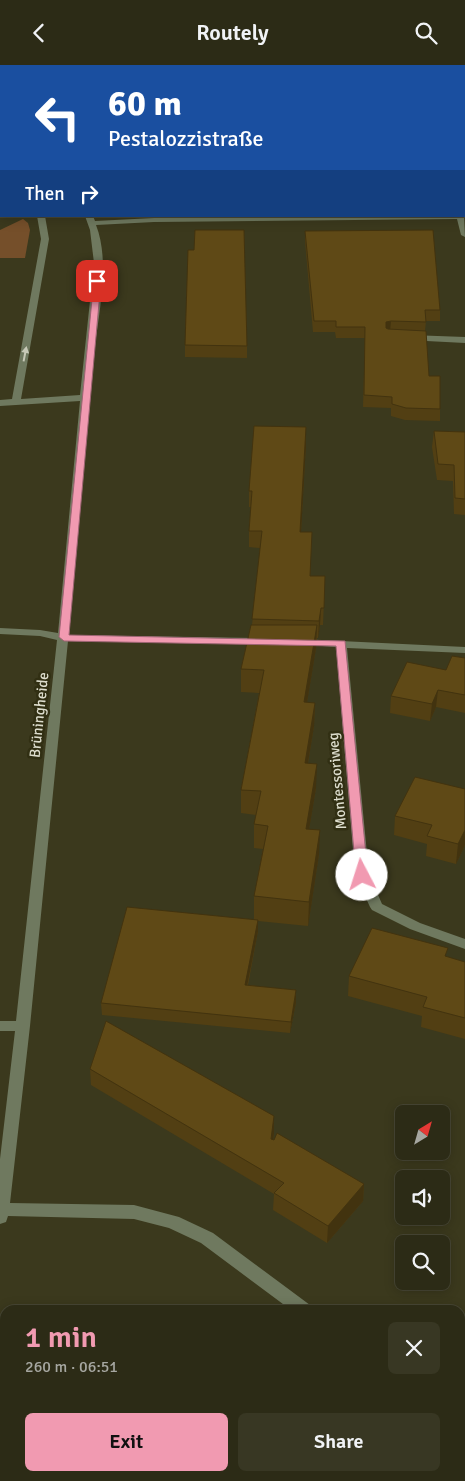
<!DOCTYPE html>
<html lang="en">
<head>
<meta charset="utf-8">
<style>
  :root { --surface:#2c2b16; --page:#383723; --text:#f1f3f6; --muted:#a6a7a1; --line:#484735; --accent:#f19ab1 }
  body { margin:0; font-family:Signika,sans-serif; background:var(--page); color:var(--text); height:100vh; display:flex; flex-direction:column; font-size:19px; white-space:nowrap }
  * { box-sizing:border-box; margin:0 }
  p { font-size:16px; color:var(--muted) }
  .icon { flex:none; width:28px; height:28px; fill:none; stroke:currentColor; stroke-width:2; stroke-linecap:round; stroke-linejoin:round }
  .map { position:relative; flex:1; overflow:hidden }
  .drawer { position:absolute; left:0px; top:1240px; width:465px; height:176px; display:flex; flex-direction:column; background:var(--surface); border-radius:15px 15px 0 0; box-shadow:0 2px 12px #0003,0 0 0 1px var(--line) }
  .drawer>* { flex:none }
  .top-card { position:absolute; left:0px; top:0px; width:465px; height:152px; box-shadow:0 2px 12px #0003,0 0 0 1px var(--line); background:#1a4fa0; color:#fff; overflow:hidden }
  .needle { width:32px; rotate:37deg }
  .tools { position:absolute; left:395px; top:1040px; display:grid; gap:10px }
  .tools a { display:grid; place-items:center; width:55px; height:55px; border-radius:8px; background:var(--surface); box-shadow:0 2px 12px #0003,0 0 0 1px var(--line); font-size:25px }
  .pin { position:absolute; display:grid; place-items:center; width:42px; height:42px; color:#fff; margin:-21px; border-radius:10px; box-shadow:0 2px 8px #0006 }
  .me { position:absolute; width:55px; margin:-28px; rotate:355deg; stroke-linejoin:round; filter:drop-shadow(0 0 4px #0008) }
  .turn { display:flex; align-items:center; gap:18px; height:105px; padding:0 25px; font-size:22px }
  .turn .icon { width:65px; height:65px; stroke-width:2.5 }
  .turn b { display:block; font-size:35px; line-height:42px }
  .then { display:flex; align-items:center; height:48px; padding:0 25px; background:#0003; gap:10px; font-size:19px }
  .round { display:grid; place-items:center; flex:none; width:52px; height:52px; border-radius:8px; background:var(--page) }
  .head { display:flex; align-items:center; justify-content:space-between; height:85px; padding:0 25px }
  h1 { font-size:30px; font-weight:600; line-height:38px; color:var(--accent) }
  .primary-button { display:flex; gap:10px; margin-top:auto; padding:10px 25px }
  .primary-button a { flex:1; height:58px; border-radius:8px; background:var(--accent); color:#111; font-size:20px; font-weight:600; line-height:58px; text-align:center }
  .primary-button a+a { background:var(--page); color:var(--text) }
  header { display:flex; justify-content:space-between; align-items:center; height:65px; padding:0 25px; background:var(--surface); font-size:22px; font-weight:600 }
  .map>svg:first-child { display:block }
  .green { fill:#754f2a }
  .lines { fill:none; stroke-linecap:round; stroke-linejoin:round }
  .minor { fill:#6f795f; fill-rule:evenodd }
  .wall { fill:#523f13 }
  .shaded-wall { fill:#42330f }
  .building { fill:#5f4916; stroke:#42330f }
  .oneway { fill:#c7c9b7 }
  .route { fill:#f19ab1; stroke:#9d6473 }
  .labels { text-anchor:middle; stroke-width:5; stroke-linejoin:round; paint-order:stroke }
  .street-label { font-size:15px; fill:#ddddcd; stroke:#312f13 }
</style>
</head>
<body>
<header><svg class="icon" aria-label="back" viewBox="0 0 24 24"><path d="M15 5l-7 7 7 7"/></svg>Routely<svg class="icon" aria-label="search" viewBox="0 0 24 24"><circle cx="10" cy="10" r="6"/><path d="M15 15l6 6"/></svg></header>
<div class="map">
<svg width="465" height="1416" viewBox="0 0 465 1416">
  <rect width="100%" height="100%" fill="#3b391d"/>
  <polygon class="green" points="23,154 28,158 30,165 25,193 0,193 0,165"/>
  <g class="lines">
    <g class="minor">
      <rect x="0" y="70" width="1" height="5"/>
      <path d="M464 150 465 172 461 170 457 154 154 157 96 160C112 201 96 258 93 300 84 390 77 480 69 570L264 573 270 576 264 579 68 576 30 961 10 1138 134 1140 179 1152 213 1168 310 1240 312 1245H291L201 1178 169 1163 134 1154 8 1151 6 1157 0 1159V1094L15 966H0V956H16L57 575 40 571 0 569V563L40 565 58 568 80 336 0 341V335L12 334 41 174 37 151H45L49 174 21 334 80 330 94 198 90 165 85 151H93L95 156 154 153 464 151Z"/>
      <polygon points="410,270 465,272 465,278 407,275 406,273"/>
      <polygon points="299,574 465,582 465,588 347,583 369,809 382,839 420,858 465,874 465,884 410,864 372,845 370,842 355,809 336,582 295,579 293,577"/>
      <polygon points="460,1351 465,1353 465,1371 460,1369"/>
    </g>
  </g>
  <g class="wall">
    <polygon points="305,166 440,245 440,256 426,256 425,266 429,311 440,344 440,356 405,355 391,351 391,343 363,342 365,273 336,273 335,267 313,267 305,176"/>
    <polygon points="194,185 247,281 247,293 185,292 185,280"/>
    <polygon points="434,366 465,367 465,450 454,449 453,416 437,415 432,382"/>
    <polygon points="306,378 301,467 310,511 325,511 323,560 320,560 318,573 317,573 316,583 307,637 315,638 314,661 308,698 316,723 309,764 319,789 308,861 258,856 258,866 248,920 296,925 296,937 290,968 102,950 101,938 254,855 254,831 263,784 254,783 254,759 256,750 241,748 241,725 259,628 241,627 241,604 252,560 260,483 249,482 249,466 251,442 249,442 249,426"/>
    <polygon points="465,593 465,648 436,642 430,656 390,648 391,631 446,605"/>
    <polygon points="465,724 465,780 456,799 426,791 427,779 394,770 395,751"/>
    <polygon points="447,892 465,897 465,974 421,962 422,951 348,931 349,911"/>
    <polygon points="90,1004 274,1068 273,1074 364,1119 363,1136 327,1178 273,1145 274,1129 91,1020"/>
  </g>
  <g class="shaded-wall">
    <polygon points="226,0 258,0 255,1 224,1"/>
    <polygon points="0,21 1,21 1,36 0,37"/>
    <rect x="464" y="78" width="1" height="21"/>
    <polygon points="391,256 390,267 385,269 386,257"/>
    <polygon points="306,362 306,378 300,484 300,467"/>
    <polygon points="321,543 320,560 318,573 319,556"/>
    <polygon points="317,560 316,583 303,661 304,637"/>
    <polygon points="438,625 436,642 430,656 432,639"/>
    <polygon points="315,638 314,661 304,721 305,698"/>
    <polygon points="317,699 316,723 305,788 306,764"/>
    <polygon points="320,765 319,789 308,861 309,837"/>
    <polygon points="465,765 465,780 456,799 458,779"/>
    <polygon points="258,855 258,866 245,931 245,920"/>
    <polygon points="296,925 296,937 290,968 291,957"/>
    <polygon points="274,1051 274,1068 270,1091 271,1074"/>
    <polygon points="364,1119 363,1136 327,1178 328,1161"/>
  </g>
  <g class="building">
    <polygon points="0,0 226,0 224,1 1,1 1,21 0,21"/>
    <polygon points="465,16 465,78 464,78 464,17"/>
    <polygon points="195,165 244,165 247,281 185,280 188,185 194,185"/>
    <polygon points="433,165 440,245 425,245 426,257 391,256 386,257 386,263 388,264 426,266 429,311 440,311 440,344 406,343 392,339 392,332 364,330 365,262 336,262 336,256 314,256 305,166"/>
    <polygon points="254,361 306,362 300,467 312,467 310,511 325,511 324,543 321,543 319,556 252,554 262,466 249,466 252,426 249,426"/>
    <polygon points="434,366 465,367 465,434 455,433 454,400 438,399"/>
    <polygon points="251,560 317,560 304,637 315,638 305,698 317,699 306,764 320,765 309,837 254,831 268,761 254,759 261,726 241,725 264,605 241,604"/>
    <polygon points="452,591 465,593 465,630 438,625 432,639 391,631 407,597 446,605"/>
    <polygon points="415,712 465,724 465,765 458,779 427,771 432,760 395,751"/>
    <polygon points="127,842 258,855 245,920 296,925 291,957 101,938"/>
    <polygon points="372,863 448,883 445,891 465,897 465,953 423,942 427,932 349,911"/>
    <polygon points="106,956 274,1051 271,1074 274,1075 277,1068 364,1119 328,1161 274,1128 284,1118 90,1004"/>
    <polygon points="264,1411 340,1411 347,1416 260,1416"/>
  </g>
  <defs><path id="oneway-solid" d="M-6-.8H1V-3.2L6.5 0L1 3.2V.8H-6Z" transform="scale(1.25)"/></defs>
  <use class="oneway" href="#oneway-solid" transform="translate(25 289) rotate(-79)"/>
  <polygon class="route" points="94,214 101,216 69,570 345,576 368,810 366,812 362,814 356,810 336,581 64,576 59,572"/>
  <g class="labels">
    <g class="street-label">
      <text transform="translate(39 650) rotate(-84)" y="5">Brüningheide</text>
      <text transform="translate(337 716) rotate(-95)" y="5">Montessoriweg</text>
    </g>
  </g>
</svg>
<div class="tools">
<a><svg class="needle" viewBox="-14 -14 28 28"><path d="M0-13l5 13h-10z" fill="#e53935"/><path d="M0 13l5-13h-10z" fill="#a6a7a1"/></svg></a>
<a><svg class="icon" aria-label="sound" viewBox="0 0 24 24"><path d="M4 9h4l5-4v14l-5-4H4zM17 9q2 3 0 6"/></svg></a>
<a><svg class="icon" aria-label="search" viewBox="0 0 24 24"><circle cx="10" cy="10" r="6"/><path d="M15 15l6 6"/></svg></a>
</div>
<div class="pin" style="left:97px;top:216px;background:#d93025"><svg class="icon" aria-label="arrive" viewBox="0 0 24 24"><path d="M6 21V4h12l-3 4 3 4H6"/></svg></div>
<svg class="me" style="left:362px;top:810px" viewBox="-20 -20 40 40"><circle r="19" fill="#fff"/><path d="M0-13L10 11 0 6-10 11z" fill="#f19ab1"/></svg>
<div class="top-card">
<div class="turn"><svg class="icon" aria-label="left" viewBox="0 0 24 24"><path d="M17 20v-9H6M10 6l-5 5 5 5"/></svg><div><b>60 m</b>Pestalozzistraße</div></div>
<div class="then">Then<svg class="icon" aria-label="right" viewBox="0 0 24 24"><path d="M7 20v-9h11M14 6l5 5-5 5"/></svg></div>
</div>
<section class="drawer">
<div class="head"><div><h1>1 min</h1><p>260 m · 06:51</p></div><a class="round"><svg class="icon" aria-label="close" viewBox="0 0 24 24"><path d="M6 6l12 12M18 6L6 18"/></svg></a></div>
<div class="primary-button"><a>Exit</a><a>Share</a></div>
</section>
</div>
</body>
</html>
